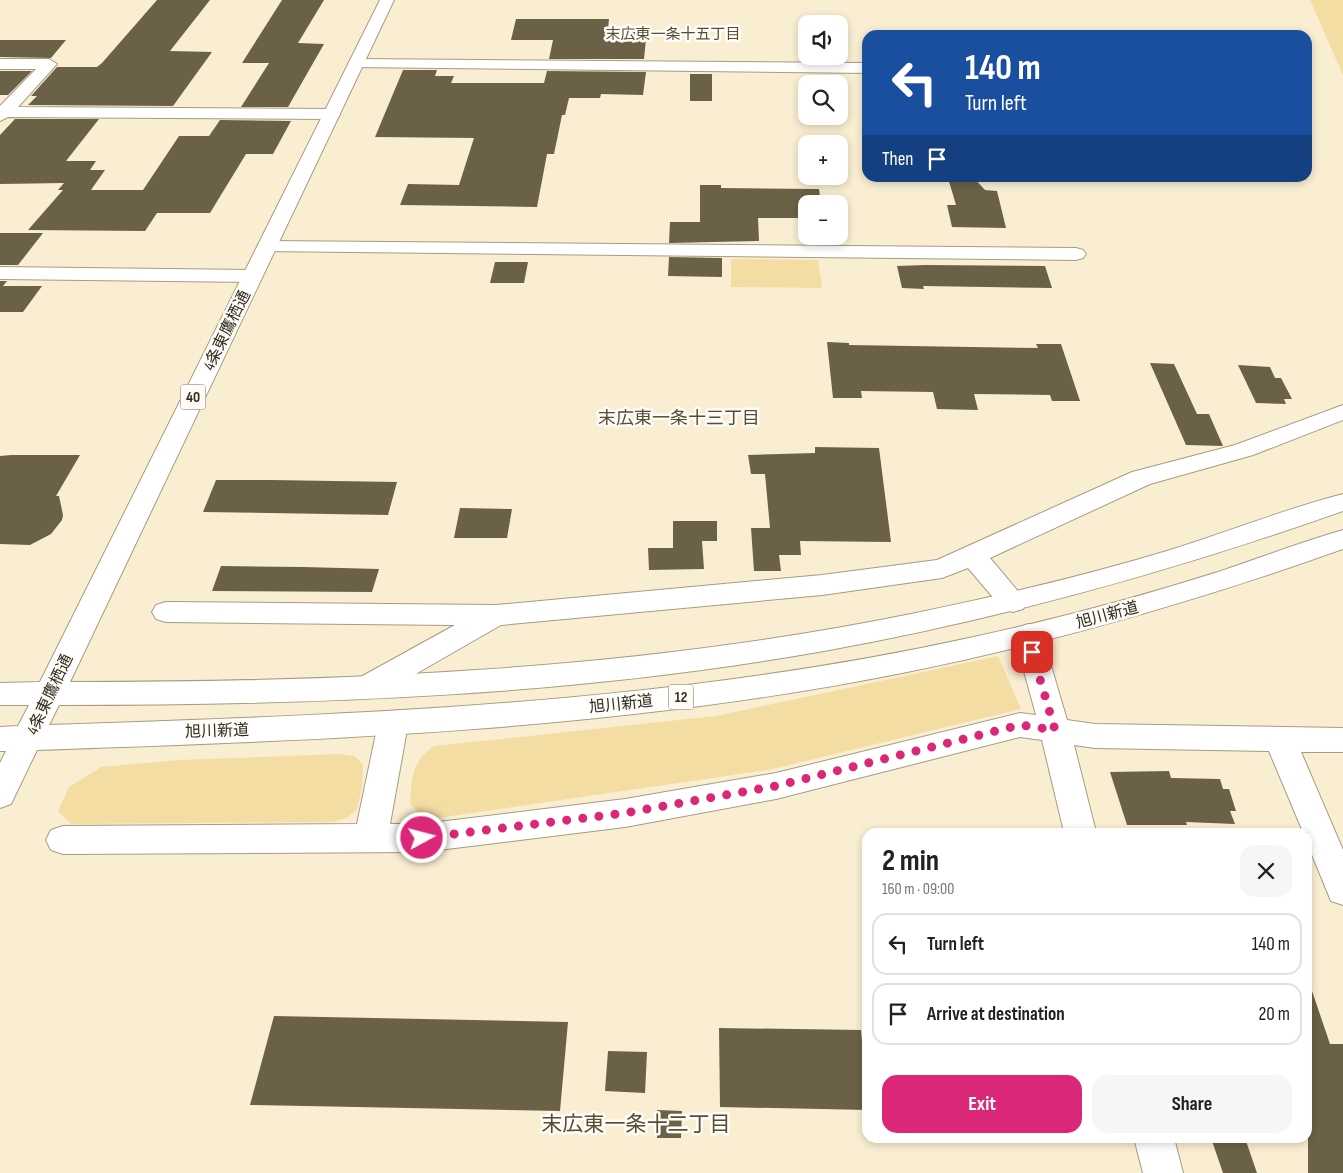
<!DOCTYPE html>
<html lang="en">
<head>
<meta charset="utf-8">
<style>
  :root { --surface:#fff; --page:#f6f6f6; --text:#222; --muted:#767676; --line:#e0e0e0; --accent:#db2777 }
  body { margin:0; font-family:"Sofia Sans Condensed","Noto Sans JP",sans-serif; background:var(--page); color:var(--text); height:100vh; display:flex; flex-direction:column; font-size:19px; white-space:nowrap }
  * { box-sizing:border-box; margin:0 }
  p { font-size:16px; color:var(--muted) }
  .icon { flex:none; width:28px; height:28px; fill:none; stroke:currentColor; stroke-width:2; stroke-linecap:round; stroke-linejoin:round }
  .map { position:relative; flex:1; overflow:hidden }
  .drawer { position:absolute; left:862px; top:828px; width:450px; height:315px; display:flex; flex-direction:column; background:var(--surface); border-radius:15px; box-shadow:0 2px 8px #0003 }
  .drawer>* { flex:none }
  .guide { position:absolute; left:862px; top:30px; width:450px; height:152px; border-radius:15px; box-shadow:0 2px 8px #0003; background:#1a4fa0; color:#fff; overflow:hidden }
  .tools { position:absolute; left:798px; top:15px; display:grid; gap:10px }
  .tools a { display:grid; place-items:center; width:50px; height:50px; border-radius:10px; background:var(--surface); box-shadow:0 2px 8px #0003; font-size:25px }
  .pin { position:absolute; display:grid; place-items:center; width:42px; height:42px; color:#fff; margin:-21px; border-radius:10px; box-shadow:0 2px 8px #0006 }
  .me { position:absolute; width:55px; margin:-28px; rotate:83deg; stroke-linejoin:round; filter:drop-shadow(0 0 4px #0008) }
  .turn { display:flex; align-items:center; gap:18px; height:105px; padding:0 20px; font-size:22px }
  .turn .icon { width:65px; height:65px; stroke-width:2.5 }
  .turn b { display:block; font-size:35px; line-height:42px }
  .then { display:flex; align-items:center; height:48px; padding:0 20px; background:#0003; gap:10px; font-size:19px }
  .round { display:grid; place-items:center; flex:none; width:52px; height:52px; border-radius:15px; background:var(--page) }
  .headline { display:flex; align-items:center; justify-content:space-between; height:85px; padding:0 20px }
  h1 { font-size:30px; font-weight:700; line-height:38px }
  .button { display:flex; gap:10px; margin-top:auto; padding:10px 20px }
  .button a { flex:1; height:58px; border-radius:15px; background:var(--accent); color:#fff; font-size:20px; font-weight:700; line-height:58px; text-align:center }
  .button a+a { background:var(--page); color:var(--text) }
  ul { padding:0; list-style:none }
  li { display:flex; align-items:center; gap:15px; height:62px; margin:0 10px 8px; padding:0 10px; border:2px solid var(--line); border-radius:15px }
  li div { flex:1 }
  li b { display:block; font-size:19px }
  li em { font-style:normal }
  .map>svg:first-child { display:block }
  .green { fill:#f4dda2 }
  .building { fill:#6b6147 }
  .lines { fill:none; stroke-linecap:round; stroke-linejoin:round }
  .minor-casing { stroke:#a69c80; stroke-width:2 }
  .highway-casing { stroke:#a69c80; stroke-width:2 }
  .minor { fill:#fff; fill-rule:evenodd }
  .highway { fill:#fff; fill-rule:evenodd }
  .route { stroke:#db2777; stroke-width:9; stroke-dasharray:0 16.2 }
  .labels { text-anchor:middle; stroke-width:5; stroke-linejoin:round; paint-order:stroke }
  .far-neighbourhood-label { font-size:15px; fill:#574d34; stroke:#fefcf6 }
  .shield { fill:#fefcf6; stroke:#6e6b62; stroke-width:1 }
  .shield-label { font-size:15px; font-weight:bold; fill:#312d22 }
  .street-label { font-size:16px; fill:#312d22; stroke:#fefcf6 }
  .neighbourhood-label { font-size:18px; fill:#574d34; stroke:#fefcf6 }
  .near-neighbourhood-label { font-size:21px; fill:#574d34; stroke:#fefcf6 }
</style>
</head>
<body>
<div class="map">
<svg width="1343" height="1173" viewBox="0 0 1343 1173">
  <rect width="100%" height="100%" fill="#f9eed1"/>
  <g class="green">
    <polygon points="1310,0 1343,0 1343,75"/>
    <polygon points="731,259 818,260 822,288 731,287"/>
    <path d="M998 656 1021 709 768 770 431 819 418 813 410 803C412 777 411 763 434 746L716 716Z"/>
    <polygon points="341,754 355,756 363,765 362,787 357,810 346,818 334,822 71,824 58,811 69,787 101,767 181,760"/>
  </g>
  <g class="building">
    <polygon points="157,0 210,0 170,51 212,52 173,106 28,105 37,96 31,96 57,67 97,67 102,63"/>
    <polygon points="282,0 324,0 298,43 324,44 288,107 241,107 269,63 242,63"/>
    <polygon points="516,19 609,19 608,29 647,29 644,59 549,59 553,40 511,40"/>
    <polygon points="0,40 66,40 51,58 0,57"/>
    <polygon points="403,70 437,70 435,76 454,76 451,83 544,83 547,71 646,72 643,95 601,94 600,98 569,98 565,115 562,115 554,154 547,154 537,207 400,205 408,184 459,185 474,138 375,137"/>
    <polygon points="0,71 32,71 8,95 0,95"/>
    <rect x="690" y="74" width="22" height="27"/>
    <polygon points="15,119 99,119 66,161 96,161 90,170 105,170 91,190 143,190 179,136 209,136 220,120 291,121 273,154 246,154 210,213 157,213 145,231 28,230 63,190 58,190 64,183 0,184 0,135"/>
    <polygon points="948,178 974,178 985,190 997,191 1006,228 952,227 947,205 956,205"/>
    <polygon points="700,185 721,185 721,188 819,189 821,204 806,204 806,218 758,218 759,241 669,243 670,222 700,222"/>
    <polygon points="0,233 43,233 18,265 0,265"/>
    <polygon points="669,257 722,258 722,277 668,276"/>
    <polygon points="495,262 528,262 524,283 490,283"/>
    <polygon points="925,265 1045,266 1052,288 923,286 924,289 902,288 897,266"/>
    <polygon points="0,281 7,281 3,286 42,286 23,312 0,312"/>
    <polygon points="827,342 849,343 849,345 1038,348 1036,344 1061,344 1080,401 1052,401 1050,395 974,394 978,410 937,409 933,392 861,391 862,398 833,398"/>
    <polygon points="1150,363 1174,364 1197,414 1209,414 1223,446 1186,445"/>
    <polygon points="1238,365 1270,367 1275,378 1281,378 1292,399 1284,399 1286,404 1256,403"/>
    <polygon points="815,447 879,448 891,542 800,541 801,555 779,555 781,571 754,571 751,528 770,528 765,474 751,474 748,455 815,453"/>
    <polygon points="11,455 80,455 56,496 59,496 63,515 62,520 51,534 30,545 0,544 0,456"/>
    <polygon points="216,480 271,480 397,482 388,515 203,512"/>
    <polygon points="460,508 512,509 507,538 454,538"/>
    <polygon points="673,521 717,521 717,541 702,541 704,569 649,570 648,548 673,548"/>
    <polygon points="221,566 303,567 379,569 372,592 212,591"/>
    <polygon points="1169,771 1171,778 1220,779 1223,789 1229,789 1236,811 1230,811 1235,824 1186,822 1187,825 1127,825 1110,772"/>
    <polygon points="1311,988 1330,1044 1343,1044 1343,1173 1308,1173 1308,989"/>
    <polygon points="274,1016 568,1022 560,1111 250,1105"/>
    <polygon points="719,1028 861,1030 868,1110 720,1107"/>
    <polygon points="608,1051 647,1052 645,1093 605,1091"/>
    <polygon points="657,1110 682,1111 681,1138 657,1138"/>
    <polygon points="1211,1138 1245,1138 1257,1173 1223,1173"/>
  </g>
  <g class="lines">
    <defs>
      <g id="minor">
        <polygon points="0,59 49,59 57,64 18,107 332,109 338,110 340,114 338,118 332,119 8,117 0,121 0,106 36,69 0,69"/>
        <polygon points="356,59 868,63 868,73 350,67 348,64 350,61"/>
        <polygon points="267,241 1076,248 1083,250 1086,254 1083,258 1076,260 260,251 257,247 260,243"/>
        <polygon points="0,267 253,270 260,272 263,276 260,280 253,282 0,279"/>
        <polygon points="1343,405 1343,420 1253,455 1150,484 990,558 1027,602 1023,609 1013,612 1003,609 968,568 942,578 822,595 501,625 379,695 368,698 357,695 353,687 357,679 455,625 166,622 156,619 152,612 156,605 166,602 496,605 822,575 937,560 1132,472 1235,445"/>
        <polygon points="1028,624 1038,628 1042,635 1067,720 1095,724 1343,728 1343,752 1301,752 1343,850 1343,905 1331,901 1308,845 1308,832 1303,832 1269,751 1095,748 1074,745 1096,832 1064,832 1042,740 1020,737 776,799 625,827 422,852 63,854 51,850 46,840 51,830 63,826 357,824 378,724 382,716 393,712 404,716 408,724 390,824 422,824 625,799 776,773 1020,713 1036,715 1014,635 1018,628"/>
        <polygon points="1134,1138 1174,1138 1183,1173 1143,1173"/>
      </g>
      <path id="highway" d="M380 0H394L70 682C351 682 635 670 911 614 998 596 1085 576 1170 550 1228 532 1285 509 1343 494V511C1173 571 1001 619 824 651 572 696 314 705 59 705L49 725C357 715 667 704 969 638 1053 620 1136 598 1218 572 1260 558 1301 542 1343 530V549C1200 600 1055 642 907 672 620 730 329 740 37 750L11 804 0 808V763L6 751H0V727L18 726 29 705H0V683L40 682Z"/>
    </defs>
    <use href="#minor" class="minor-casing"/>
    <use href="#highway" class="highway-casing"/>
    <use href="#minor" class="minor"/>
    <use href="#highway" class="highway"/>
  </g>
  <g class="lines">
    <polyline class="route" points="422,838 625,813 776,786 1020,725 1055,730 1032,652"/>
  </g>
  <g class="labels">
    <g class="far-neighbourhood-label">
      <text x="673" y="39">末広東一条十五丁目</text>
    </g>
    <g class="shield">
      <rect x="180.5" y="384.5" width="25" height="25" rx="4"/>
      <rect x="668.5" y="684.5" width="25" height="25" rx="4"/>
    </g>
    <g class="shield-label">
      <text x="193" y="402">40</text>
      <text x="681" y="702">12</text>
    </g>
    <g class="street-label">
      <text transform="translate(226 330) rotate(-64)" y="6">4条東鷹栖通</text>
      <text transform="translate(1107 614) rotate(-15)" y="6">旭川新道</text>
      <text transform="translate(49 694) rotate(-65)" y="6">4条東鷹栖通</text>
      <text transform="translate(621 703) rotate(-6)" y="6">旭川新道</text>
      <text transform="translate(217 730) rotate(-2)" y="6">旭川新道</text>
    </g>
    <g class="neighbourhood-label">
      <text x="679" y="424">末広東一条十三丁目</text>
    </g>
    <g class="near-neighbourhood-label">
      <text x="636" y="1131">末広東一条十二丁目</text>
    </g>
  </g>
</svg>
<div class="tools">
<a><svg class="icon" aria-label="sound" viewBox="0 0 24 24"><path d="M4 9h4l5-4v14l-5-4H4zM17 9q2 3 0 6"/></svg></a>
<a><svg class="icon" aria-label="search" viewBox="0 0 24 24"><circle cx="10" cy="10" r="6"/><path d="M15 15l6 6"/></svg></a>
<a>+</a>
<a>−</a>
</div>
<div class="pin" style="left:1032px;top:652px;background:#d93025"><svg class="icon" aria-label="arrive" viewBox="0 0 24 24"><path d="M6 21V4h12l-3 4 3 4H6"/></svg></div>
<svg class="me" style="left:422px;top:838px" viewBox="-20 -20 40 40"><circle r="17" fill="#db2777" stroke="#fff" stroke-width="3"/><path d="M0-11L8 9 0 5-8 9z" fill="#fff"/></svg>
<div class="guide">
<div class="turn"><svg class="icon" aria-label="left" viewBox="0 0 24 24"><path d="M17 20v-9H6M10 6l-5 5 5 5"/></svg><div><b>140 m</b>Turn left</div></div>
<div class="then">Then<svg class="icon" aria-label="arrive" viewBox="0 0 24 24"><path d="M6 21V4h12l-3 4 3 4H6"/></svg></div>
</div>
<section class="drawer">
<div class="headline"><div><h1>2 min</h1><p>160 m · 09:00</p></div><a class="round"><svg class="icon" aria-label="close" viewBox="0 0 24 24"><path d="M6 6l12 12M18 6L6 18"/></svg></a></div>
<ul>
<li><svg class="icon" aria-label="left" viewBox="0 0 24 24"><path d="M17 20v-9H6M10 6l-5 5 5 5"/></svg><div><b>Turn left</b></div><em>140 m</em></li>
<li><svg class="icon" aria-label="arrive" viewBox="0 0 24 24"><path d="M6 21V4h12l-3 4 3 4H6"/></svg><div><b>Arrive at destination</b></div><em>20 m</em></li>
</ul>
<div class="button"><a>Exit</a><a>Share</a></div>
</section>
</div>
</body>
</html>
